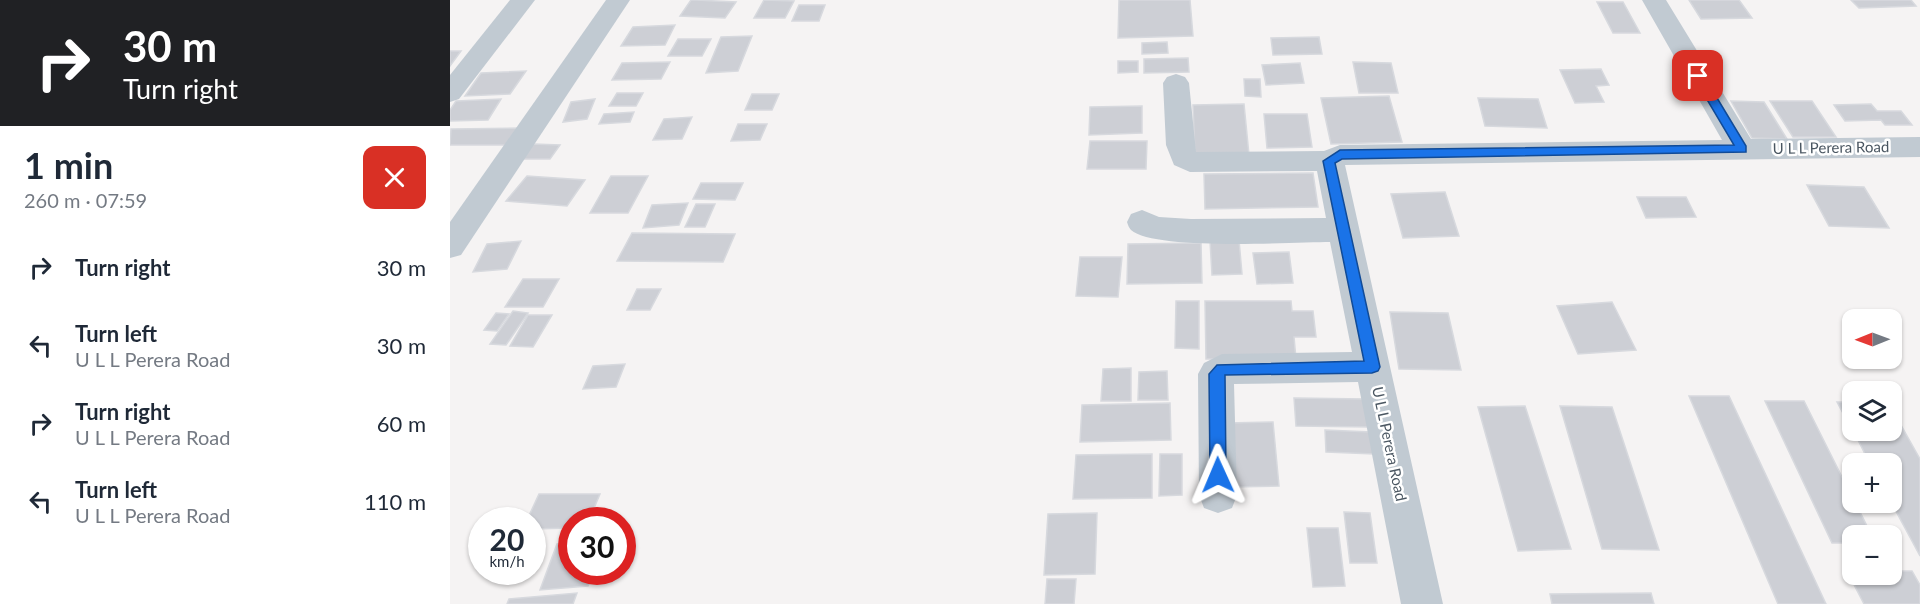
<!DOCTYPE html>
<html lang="en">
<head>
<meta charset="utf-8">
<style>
  :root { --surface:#fff; --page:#f6f6f7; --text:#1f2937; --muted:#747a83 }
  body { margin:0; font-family:Lato,sans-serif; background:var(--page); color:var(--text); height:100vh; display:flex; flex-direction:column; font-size:22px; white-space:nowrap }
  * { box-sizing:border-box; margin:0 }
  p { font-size:20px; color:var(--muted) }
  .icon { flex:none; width:33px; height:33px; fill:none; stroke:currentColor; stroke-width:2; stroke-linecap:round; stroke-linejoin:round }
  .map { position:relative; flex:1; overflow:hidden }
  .drawer { display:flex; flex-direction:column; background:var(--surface); width:450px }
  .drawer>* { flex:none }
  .top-card { background:#202124; color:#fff; overflow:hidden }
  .needle { width:39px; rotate:269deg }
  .controls { position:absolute; left:1392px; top:309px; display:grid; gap:12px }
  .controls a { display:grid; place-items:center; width:60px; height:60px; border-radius:12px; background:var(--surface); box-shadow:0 2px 4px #0004; font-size:30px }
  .speed { position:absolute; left:18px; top:507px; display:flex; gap:12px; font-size:30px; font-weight:700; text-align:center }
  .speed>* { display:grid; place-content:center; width:78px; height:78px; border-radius:50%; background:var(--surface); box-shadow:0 2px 4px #0004; line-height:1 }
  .speed small { font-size:15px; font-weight:400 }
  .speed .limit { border:9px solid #d22; background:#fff; color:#111 }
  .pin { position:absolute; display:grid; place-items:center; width:51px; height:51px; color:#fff; margin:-26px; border-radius:12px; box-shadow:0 3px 9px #0006 }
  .me { position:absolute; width:66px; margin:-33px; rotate:359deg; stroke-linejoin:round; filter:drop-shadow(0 0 4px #0008) }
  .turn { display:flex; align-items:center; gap:21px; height:126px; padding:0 24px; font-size:27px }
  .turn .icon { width:78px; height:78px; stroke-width:2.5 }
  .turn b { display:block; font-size:42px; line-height:51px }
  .round { display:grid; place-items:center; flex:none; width:63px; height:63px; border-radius:12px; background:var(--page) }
  .summary { display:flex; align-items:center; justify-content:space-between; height:102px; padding:0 24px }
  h1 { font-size:36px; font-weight:700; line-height:45px }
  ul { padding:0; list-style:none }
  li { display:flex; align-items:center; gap:18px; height:78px; padding:0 24px }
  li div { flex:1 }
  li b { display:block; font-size:22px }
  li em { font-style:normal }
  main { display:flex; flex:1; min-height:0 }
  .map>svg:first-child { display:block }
  .building { fill:#cdcfd5; stroke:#d7d9de; stroke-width:1.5 }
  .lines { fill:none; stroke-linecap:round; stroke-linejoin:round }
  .minor { fill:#c1cad2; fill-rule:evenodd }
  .route { fill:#1a73e8; stroke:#114b97; stroke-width:1.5 }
  .labels { text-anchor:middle; stroke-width:5; stroke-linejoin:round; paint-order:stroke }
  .street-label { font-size:15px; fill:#4a5661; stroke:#fff }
</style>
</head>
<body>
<main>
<section class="drawer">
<div class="top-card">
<div class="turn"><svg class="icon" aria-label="right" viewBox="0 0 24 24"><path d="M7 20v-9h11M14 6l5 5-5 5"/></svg><div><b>30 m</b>Turn right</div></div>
</div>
<div class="summary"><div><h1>1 min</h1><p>260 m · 07:59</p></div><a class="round" style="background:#d93025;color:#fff"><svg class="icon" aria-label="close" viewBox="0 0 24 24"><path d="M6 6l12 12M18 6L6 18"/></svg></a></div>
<ul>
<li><svg class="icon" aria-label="right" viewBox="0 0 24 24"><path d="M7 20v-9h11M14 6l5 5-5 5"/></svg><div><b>Turn right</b></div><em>30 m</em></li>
<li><svg class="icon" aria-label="left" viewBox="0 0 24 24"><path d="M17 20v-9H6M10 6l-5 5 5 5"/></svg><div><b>Turn left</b><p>U L L Perera Road</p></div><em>30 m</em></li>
<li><svg class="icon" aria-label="right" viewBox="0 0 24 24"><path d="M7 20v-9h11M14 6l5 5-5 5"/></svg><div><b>Turn right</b><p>U L L Perera Road</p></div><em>60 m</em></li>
<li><svg class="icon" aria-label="left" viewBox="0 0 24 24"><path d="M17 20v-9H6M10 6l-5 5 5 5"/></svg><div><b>Turn left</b><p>U L L Perera Road</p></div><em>110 m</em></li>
</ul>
</section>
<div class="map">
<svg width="1470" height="604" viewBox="0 0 1470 604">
  <rect width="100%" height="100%" fill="#f5f3f3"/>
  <g class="building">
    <polygon points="241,0 246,0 286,2 275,18 230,16"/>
    <polygon points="314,0 344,1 335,18 304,18"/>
    <polygon points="669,0 740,0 743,36 668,38"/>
    <polygon points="1239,0 1289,0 1302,18 1251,19"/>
    <polygon points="1401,0 1461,0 1466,6 1409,8"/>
    <polygon points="1147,2 1173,2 1190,33 1163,33"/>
    <polygon points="349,5 375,5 369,21 342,21"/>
    <polygon points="225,25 215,45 171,46 183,27"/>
    <polygon points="302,36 288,71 256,73 271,37"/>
    <polygon points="869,37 872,54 823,55 821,38"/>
    <polygon points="228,39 261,39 252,56 218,56"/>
    <polygon points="717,42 718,53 692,54 692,43"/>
    <polygon points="0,51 11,51 0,66"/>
    <polygon points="738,58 739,72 694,73 694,59"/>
    <polygon points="668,61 688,61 688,72 668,73"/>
    <polygon points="220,62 211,79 162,80 172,63"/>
    <polygon points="903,62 941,63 948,93 909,93"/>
    <polygon points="850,63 854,83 816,85 812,65"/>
    <polygon points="1151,69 1159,85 1146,86 1154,102 1125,103 1110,70"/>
    <polygon points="76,71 60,94 15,96 31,73"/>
    <polygon points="794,79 810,79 811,97 795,96"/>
    <polygon points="167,93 193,93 186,106 159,106"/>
    <polygon points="302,94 329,94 322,110 295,110"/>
    <polygon points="939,96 952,142 881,144 871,98"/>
    <polygon points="1028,98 1088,99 1097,128 1035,126"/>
    <polygon points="51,99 38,120 0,121 0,110 6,101"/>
    <polygon points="145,99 137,119 113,122 121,102"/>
    <polygon points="1281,101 1314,102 1337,139 1302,138"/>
    <polygon points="1320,101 1362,101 1386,137 1343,137"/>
    <polygon points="794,104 799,155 745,156 743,105"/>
    <polygon points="1421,104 1427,111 1451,111 1462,125 1435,125 1431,120 1395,121 1384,105"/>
    <polygon points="692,106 692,133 639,135 640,107"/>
    <polygon points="184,112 180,122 149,124 154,114"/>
    <polygon points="814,114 857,114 862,147 817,148"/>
    <polygon points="242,117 232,139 203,140 214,119"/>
    <polygon points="288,124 317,124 310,140 281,141"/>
    <polygon points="72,128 60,145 0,145 1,129"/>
    <polygon points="640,141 697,141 696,169 637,169"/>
    <polygon points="83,144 110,145 100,159 73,159"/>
    <polygon points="863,173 868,207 755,209 754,174"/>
    <polygon points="77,176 135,180 117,206 56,201"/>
    <polygon points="161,176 198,176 178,213 140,213"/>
    <polygon points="251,183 293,183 285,200 243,199"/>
    <polygon points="1357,185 1414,187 1439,228 1379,226"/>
    <polygon points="995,192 1009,236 953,238 941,194"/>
    <polygon points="1187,197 1236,197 1246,217 1196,218"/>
    <polygon points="238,203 229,225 193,228 202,205"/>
    <polygon points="246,204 265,204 255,227 235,227"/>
    <polygon points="182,233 285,234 273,262 167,261"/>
    <polygon points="789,240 792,274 762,275 760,241"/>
    <polygon points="71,241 57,269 23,272 37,244"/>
    <polygon points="751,243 752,283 677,284 678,244"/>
    <polygon points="839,252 843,283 807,284 803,253"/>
    <polygon points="630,257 672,257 668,297 626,296"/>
    <polygon points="73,279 109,279 93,307 55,307"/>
    <polygon points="187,289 211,289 200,310 177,310"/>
    <polygon points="726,301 749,301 749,349 725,348"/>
    <polygon points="755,301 841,301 842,311 863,311 866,337 844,337 846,359 756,359"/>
    <polygon points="1162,302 1186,350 1128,354 1107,306"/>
    <polygon points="63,311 78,313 56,345 40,344"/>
    <polygon points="940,312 998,313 1011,370 949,369"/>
    <polygon points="46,313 59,314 47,331 34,330"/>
    <polygon points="78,315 102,315 83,347 60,346"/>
    <polygon points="175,364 166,387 133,389 143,366"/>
    <polygon points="681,368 681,401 651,401 653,369"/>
    <polygon points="717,371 718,400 688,400 689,372"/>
    <polygon points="1239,396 1279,396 1376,604 1328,604"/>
    <polygon points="844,398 916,399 920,427 846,426"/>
    <polygon points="1315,401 1354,401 1402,497 1402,502 1405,502 1422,536 1402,536 1402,543 1382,543"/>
    <polygon points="1387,402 1402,402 1402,430"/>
    <polygon points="720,403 721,440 630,442 632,405"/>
    <polygon points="1075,406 1121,549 1068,551 1028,407"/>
    <polygon points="1110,406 1162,407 1209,550 1152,549"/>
    <polygon points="1442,409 1470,459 1470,556 1441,502 1442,464 1420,464 1403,430 1442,430"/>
    <polygon points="823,422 829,486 781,487 777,423"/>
    <polygon points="875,430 921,432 924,454 876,452"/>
    <polygon points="702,454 702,498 623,499 626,455"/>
    <polygon points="710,454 732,454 732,495 709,496"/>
    <polygon points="89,494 150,494 139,520 122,520 122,528 82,529 82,520 77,520"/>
    <polygon points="894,512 920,513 927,563 900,563"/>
    <polygon points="647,513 645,574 594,575 598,514"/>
    <polygon points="857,528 888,528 895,586 863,587"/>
    <polygon points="122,542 122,572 143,572 138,586 90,590 107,544"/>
    <polygon points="1442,571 1462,571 1470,585 1470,604 1414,604 1398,573 1442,574"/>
    <polygon points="597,579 626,579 624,604 595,604"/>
    <polygon points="127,593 123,604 57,604 59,599"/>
    <polygon points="1201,593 1204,604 1102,604 1100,594"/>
  </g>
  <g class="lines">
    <g class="minor">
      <polygon points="60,0 85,0 9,99 0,102 0,75"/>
      <polygon points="156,0 180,0 11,255 0,258 0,222"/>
      <path d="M1192 0H1216L1301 139 1470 137V157L895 165 993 604H951L908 382 784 384 787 495 782 508 768 513 754 508 749 495 748 374 754 363 772 354 902 352 880 242C845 242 704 251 681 230 679 228 678 225 677 222L681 214 692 210 709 217 741 219 876 218 867 171 740 172 724 165 716 145 713 83 717 77 726 74 735 77 739 83 746 152 874 151 890 145 1272 140Z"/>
    </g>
  </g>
  <polygon class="route" points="1248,72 1252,73 1296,146 1296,152 892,159 885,163 930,367 928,371 922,373 775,375 776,475 774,480 768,482 762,480 760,475 759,374 767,365 914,361 873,161 890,150 1284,145 1243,76"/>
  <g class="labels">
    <g class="street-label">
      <text transform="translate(1381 148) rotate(-1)" y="5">U L L Perera Road</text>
      <text transform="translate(939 444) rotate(78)" y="5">U L L Perera Road</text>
    </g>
  </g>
</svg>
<div class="controls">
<a><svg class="needle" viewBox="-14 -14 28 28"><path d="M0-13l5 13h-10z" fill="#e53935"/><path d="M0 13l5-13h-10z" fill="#747a83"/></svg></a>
<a><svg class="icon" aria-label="layers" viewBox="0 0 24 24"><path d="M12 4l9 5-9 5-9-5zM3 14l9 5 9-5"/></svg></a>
<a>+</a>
<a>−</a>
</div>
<div class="speed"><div>20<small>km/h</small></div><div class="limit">30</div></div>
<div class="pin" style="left:1248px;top:76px;background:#d93025"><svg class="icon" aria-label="arrive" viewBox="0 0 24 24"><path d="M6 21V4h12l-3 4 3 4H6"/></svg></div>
<svg class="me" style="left:768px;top:475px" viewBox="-20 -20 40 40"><path d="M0-17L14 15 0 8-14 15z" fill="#1a73e8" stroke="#fff" stroke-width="4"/></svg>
</div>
</main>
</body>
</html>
